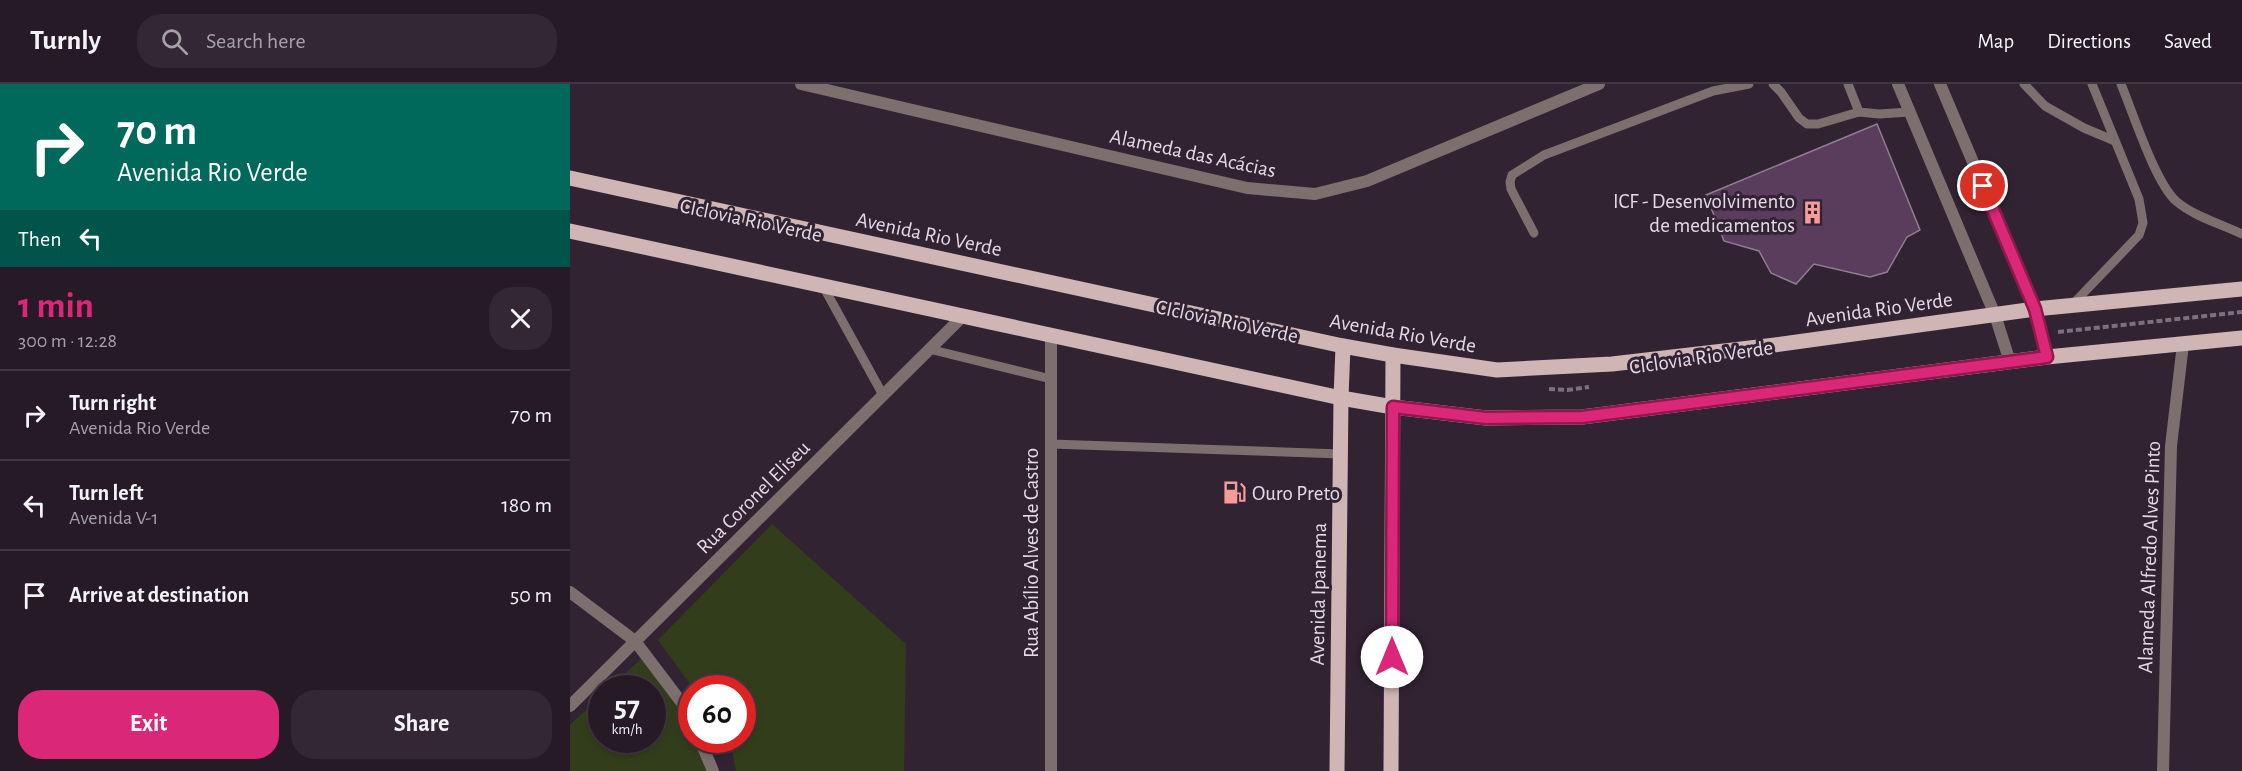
<!DOCTYPE html>
<html lang="en">
<head>
<meta charset="utf-8">
<style>
  :root { --surface:#261a26; --page:#322732; --text:#f1f3f6; --muted:#a4a1a7; --line:#423843; --accent:#db2777 }
  body { margin:0; font-family:"Alegreya Sans",sans-serif; background:var(--page); color:var(--text); height:100vh; display:flex; flex-direction:column; font-size:22px; white-space:nowrap }
  * { box-sizing:border-box; margin:0 }
  p { font-size:20px; color:var(--muted) }
  .icon { flex:none; width:33px; height:33px; fill:none; stroke:currentColor; stroke-width:2; stroke-linecap:round; stroke-linejoin:round }
  .map { position:relative; flex:1; overflow:hidden }
  .panel { display:flex; flex-direction:column; background:var(--surface); width:570px }
  .panel>* { flex:none }
  .guide { background:#00695c; color:#fff; overflow:hidden }
  .speed { position:absolute; left:18px; top:591px; display:flex; gap:12px; font-size:30px; font-weight:700; text-align:center }
  .speed>* { display:grid; place-content:center; width:78px; height:78px; border-radius:50%; background:var(--surface); box-shadow:0 3px 9px #0003,0 0 0 2px var(--line); line-height:1 }
  .speed small { font-size:15px; font-weight:400 }
  .speed .limit { border:9px solid #d22; background:#fff; color:#111 }
  .pin { position:absolute; display:grid; place-items:center; width:51px; height:51px; color:#fff; margin:-26px; border:3px solid #fff; border-radius:50%; box-shadow:0 2px 6px #0007 }
  .me { position:absolute; width:66px; margin:-33px; rotate:0deg; stroke-linejoin:round; filter:drop-shadow(0 0 4px #0008) }
  .turn { display:flex; align-items:center; gap:21px; height:126px; padding:0 18px; font-size:27px }
  .turn .icon { width:78px; height:78px; stroke-width:2.5 }
  .turn b { display:block; font-size:42px; line-height:51px }
  .then { display:flex; align-items:center; height:57px; padding:0 18px; background:#0003; gap:12px; font-size:22px }
  .round { display:grid; place-items:center; flex:none; width:63px; height:63px; border-radius:24px; background:var(--page) }
  .overview { display:flex; align-items:center; justify-content:space-between; height:102px; padding:0 18px }
  h1 { font-size:36px; font-weight:700; line-height:45px; color:var(--accent) }
  .action { display:flex; gap:12px; margin-top:auto; padding:12px 18px }
  .action a { flex:1; height:69px; border-radius:24px; background:var(--accent); color:#fff; font-size:24px; font-weight:700; line-height:69px; text-align:center }
  .action a+a { background:var(--page); color:var(--text) }
  ul { padding:0; list-style:none }
  li { display:flex; align-items:center; gap:18px; height:90px; padding:0 18px; border-top:2px solid var(--line) }
  li div { flex:1 }
  li b { display:block; font-size:22px }
  li em { font-style:normal }
  header { display:flex; align-items:center; gap:36px; box-sizing:border-box; height:84px; padding:0 30px; background:var(--surface); border-bottom:2px solid var(--line) }
  header strong { font-size:28px }
  nav { display:flex; gap:33px; margin-inline-start:auto; font-size:21px }
  .search { width:420px; height:54px; background:var(--page); display:flex; align-items:center; gap:15px; box-sizing:border-box; padding:0 21px; border-radius:24px; color:var(--muted); font-size:22px }
  main { display:flex; flex:1; min-height:0 }
  .map>svg:first-child { display:block }
  .green { fill:#323e1b }
  .building { fill:#5a3d5c; stroke:#8f7d90; stroke-width:1.5 }
  .lines { fill:none; stroke-linecap:round; stroke-linejoin:round }
  .path { stroke:#7d707e; stroke-width:4; stroke-dasharray:6 3; stroke-linecap:butt }
  .service { stroke:#7c6f6e; stroke-width:9 }
  .minor { stroke:#7c6f6e; stroke-width:12 }
  .tertiary { stroke:#7c6f6e; stroke-width:12 }
  .primary { stroke:#cfb5b3; stroke-width:15 }
  .route-casing { stroke:#8e194d; stroke-width:15 }
  .route { stroke:#db2777; stroke-width:10 }
  .labels { text-anchor:middle; stroke-width:6; stroke-linejoin:round; paint-order:stroke }
  .street-label { font-size:21px; fill:#e4dae4; stroke:#322333 }
  .poi-label { font-size:21px; fill:#e4dae4; stroke:#322333; text-anchor:end }
</style>
</head>
<body>
<header>
<strong>Turnly</strong>
<div class="search"><svg class="icon" aria-label="search" viewBox="0 0 24 24"><circle cx="10" cy="10" r="6"/><path d="M15 15l6 6"/></svg>Search here</div>
<nav><a>Map</a><a>Directions</a><a>Saved</a></nav>
</header>
<main>
<section class="panel">
<div class="guide">
<div class="turn"><svg class="icon" aria-label="right" viewBox="0 0 24 24"><path d="M7 20v-9h11M14 6l5 5-5 5"/></svg><div><b>70 m</b>Avenida Rio Verde</div></div>
<div class="then">Then<svg class="icon" aria-label="left" viewBox="0 0 24 24"><path d="M17 20v-9H6M10 6l-5 5 5 5"/></svg></div>
</div>
<div class="overview"><div><h1>1 min</h1><p>300 m · 12:28</p></div><a class="round"><svg class="icon" aria-label="close" viewBox="0 0 24 24"><path d="M6 6l12 12M18 6L6 18"/></svg></a></div>
<ul>
<li><svg class="icon" aria-label="right" viewBox="0 0 24 24"><path d="M7 20v-9h11M14 6l5 5-5 5"/></svg><div><b>Turn right</b><p>Avenida Rio Verde</p></div><em>70 m</em></li>
<li><svg class="icon" aria-label="left" viewBox="0 0 24 24"><path d="M17 20v-9H6M10 6l-5 5 5 5"/></svg><div><b>Turn left</b><p>Avenida V-1</p></div><em>180 m</em></li>
<li><svg class="icon" aria-label="arrive" viewBox="0 0 24 24"><path d="M6 21V4h12l-3 4 3 4H6"/></svg><div><b>Arrive at destination</b></div><em>50 m</em></li>
</ul>
<div class="action"><a>Exit</a><a>Share</a></div>
</section>
<div class="map">
<svg width="1672" height="687" viewBox="0 0 1672 687">
  <rect width="100%" height="100%" fill="#322333"/>
  <g class="green">
    <polygon points="202,440 336,560 334,687 166,687 160,656 172,656 172,604 123,604 88,556"/>
    <polygon points="71,575 100,606 121,648 122,656 125,656 136,687 0,687 0,641 31,612 32,656 82,656 82,604 39,604"/>
  </g>
  <polygon class="building" points="1307,40 1350,146 1337,153 1317,188 1300,193 1244,180 1226,200 1201,189 1189,167 1154,157 1136,111"/>
  <g class="lines">
    <g class="path">
      <polyline points="1488,248 1672,228"/>
      <polyline points="979,305 997,306 1019,303"/>
    </g>
    <g class="service">
      <polyline points="1203,0 1211,8 1229,34 1237,40 1248,40 1289,28"/>
      <polyline points="1278,0 1289,28 1309,30 1340,28"/>
      <polyline points="1454,0 1475,22 1514,44 1545,57"/>
      <path d="M1551 0C1563 29 1585 98 1606 117 1623 132 1651 140 1672 150"/>
      <polyline points="964,149 941,105 940,98 942,91 974,71 1143,7 1179,0"/>
      <polyline points="253,202 313,311"/>
      <polyline points="1502,221 1569,151 1573,139 1569,115 1522,0"/>
      <polyline points="359,265 481,295"/>
      <polyline points="481,360 771,370"/>
    </g>
    <g class="minor">
      <polyline points="231,0 677,104 745,110 797,97 1029,0"/>
      <polyline points="0,508 65,557 118,627 122,634"/>
      <polyline points="0,622 393,232"/>
      <polyline points="130,656 143,687"/>
      <polyline points="481,687 481,251"/>
      <polyline points="1593,687 1601,362 1613,260"/>
    </g>
    <g class="tertiary">
      <polyline points="1328,0 1425,231 1440,278"/>
      <polyline points="1370,0 1465,225 1477,273"/>
    </g>
    <g class="primary">
      <polyline points="0,94 773,262 823,271 927,286 1042,280 1197,262 1465,225 1672,205"/>
      <polyline points="0,147 771,314 823,323 916,334 1012,333 1477,273 1672,254"/>
      <polyline points="767,687 771,314 773,262"/>
      <polyline points="821,687 823,271"/>
    </g>
  </g>
  <g class="lines">
    <defs>
      <polyline id="route" points="822,573 823,323 916,334 1012,333 1477,273 1465,225 1413,102"/>
    </defs>
    <use href="#route" class="route-casing"/>
    <use href="#route" class="route"/>
  </g>
  <defs>
    <symbol id="building-bare" viewBox="-9 -9 18 18"><path d="M-4-6H4V6H1V3H-1V6H-4ZM-2.5-4.3h1.7v1.8h-1.7ZM.8-4.3h1.7v1.8H.8ZM-2.5-1h1.7V.8h-1.7ZM.8-1h1.7V.8H.8Z" fill="#f59b99" stroke="#322333" stroke-width="2.5" paint-order="stroke"/></symbol>
    <symbol id="fuel-bare" viewBox="-9 -9 18 18"><path d="M-5.5-6h7V0h2V4h1.3V-2.5L3-4.5l.8-.8L6-3V5H2.5V1h-1V6h-7ZM-4.2-4.7v3.2H.2V-4.7Z" fill="#f59b99" stroke="#322333" stroke-width="2.5" paint-order="stroke"/></symbol>
  </defs>
  <g fill-rule="evenodd">
    <use href="#building-bare" x="1226" y="112" width="33" height="33"/>
    <use href="#fuel-bare" x="648" y="392" width="33" height="33"/>
  </g>
  <g class="labels">
    <g class="street-label">
      <text transform="translate(623 69) rotate(12)" y="7">Alameda das Acácias</text>
      <text transform="translate(181 136) rotate(12)" y="7">CIclovia Rio Verde</text>
      <text transform="translate(359 150) rotate(12)" y="7">Avenida Rio Verde</text>
      <text transform="translate(1309 225) rotate(-8)" y="7">Avenida Rio Verde</text>
      <text transform="translate(657 237) rotate(12)" y="7">CIclovia Rio Verde</text>
      <text transform="translate(833 249) rotate(10)" y="7">Avenida Rio Verde</text>
      <text transform="translate(1131 273) rotate(-8)" y="7">CIclovia Rio Verde</text>
      <text transform="translate(183 413) rotate(-45)" y="7">Rua Coronel Eliseu</text>
      <text transform="translate(461 469) rotate(-90)" y="7">Rua Abílio Alves de Castro</text>
      <text transform="translate(1579 473) rotate(-88)" y="7">Alameda Alfredo Alves Pinto</text>
      <text transform="translate(748 510) rotate(-89)" y="7">Avenida Ipanema</text>
    </g>
    <g class="poi-label">
      <text x="1225" y="124">ICF - Desenvolvimento<tspan x="1225" dy="24">de medicamentos</tspan></text>
      <text x="682" y="416" text-anchor="start">Ouro Preto</text>
    </g>
  </g>
</svg>
<div class="speed"><div>57<small>km/h</small></div><div class="limit">60</div></div>
<div class="pin" style="left:1413px;top:102px;background:#d93025"><svg class="icon" aria-label="arrive" viewBox="0 0 24 24"><path d="M6 21V4h12l-3 4 3 4H6"/></svg></div>
<svg class="me" style="left:822px;top:573px" viewBox="-20 -20 40 40"><circle r="19" fill="#fff"/><path d="M0-13L10 11 0 6-10 11z" fill="#db2777"/></svg>
</div>
</main>
</body>
</html>
